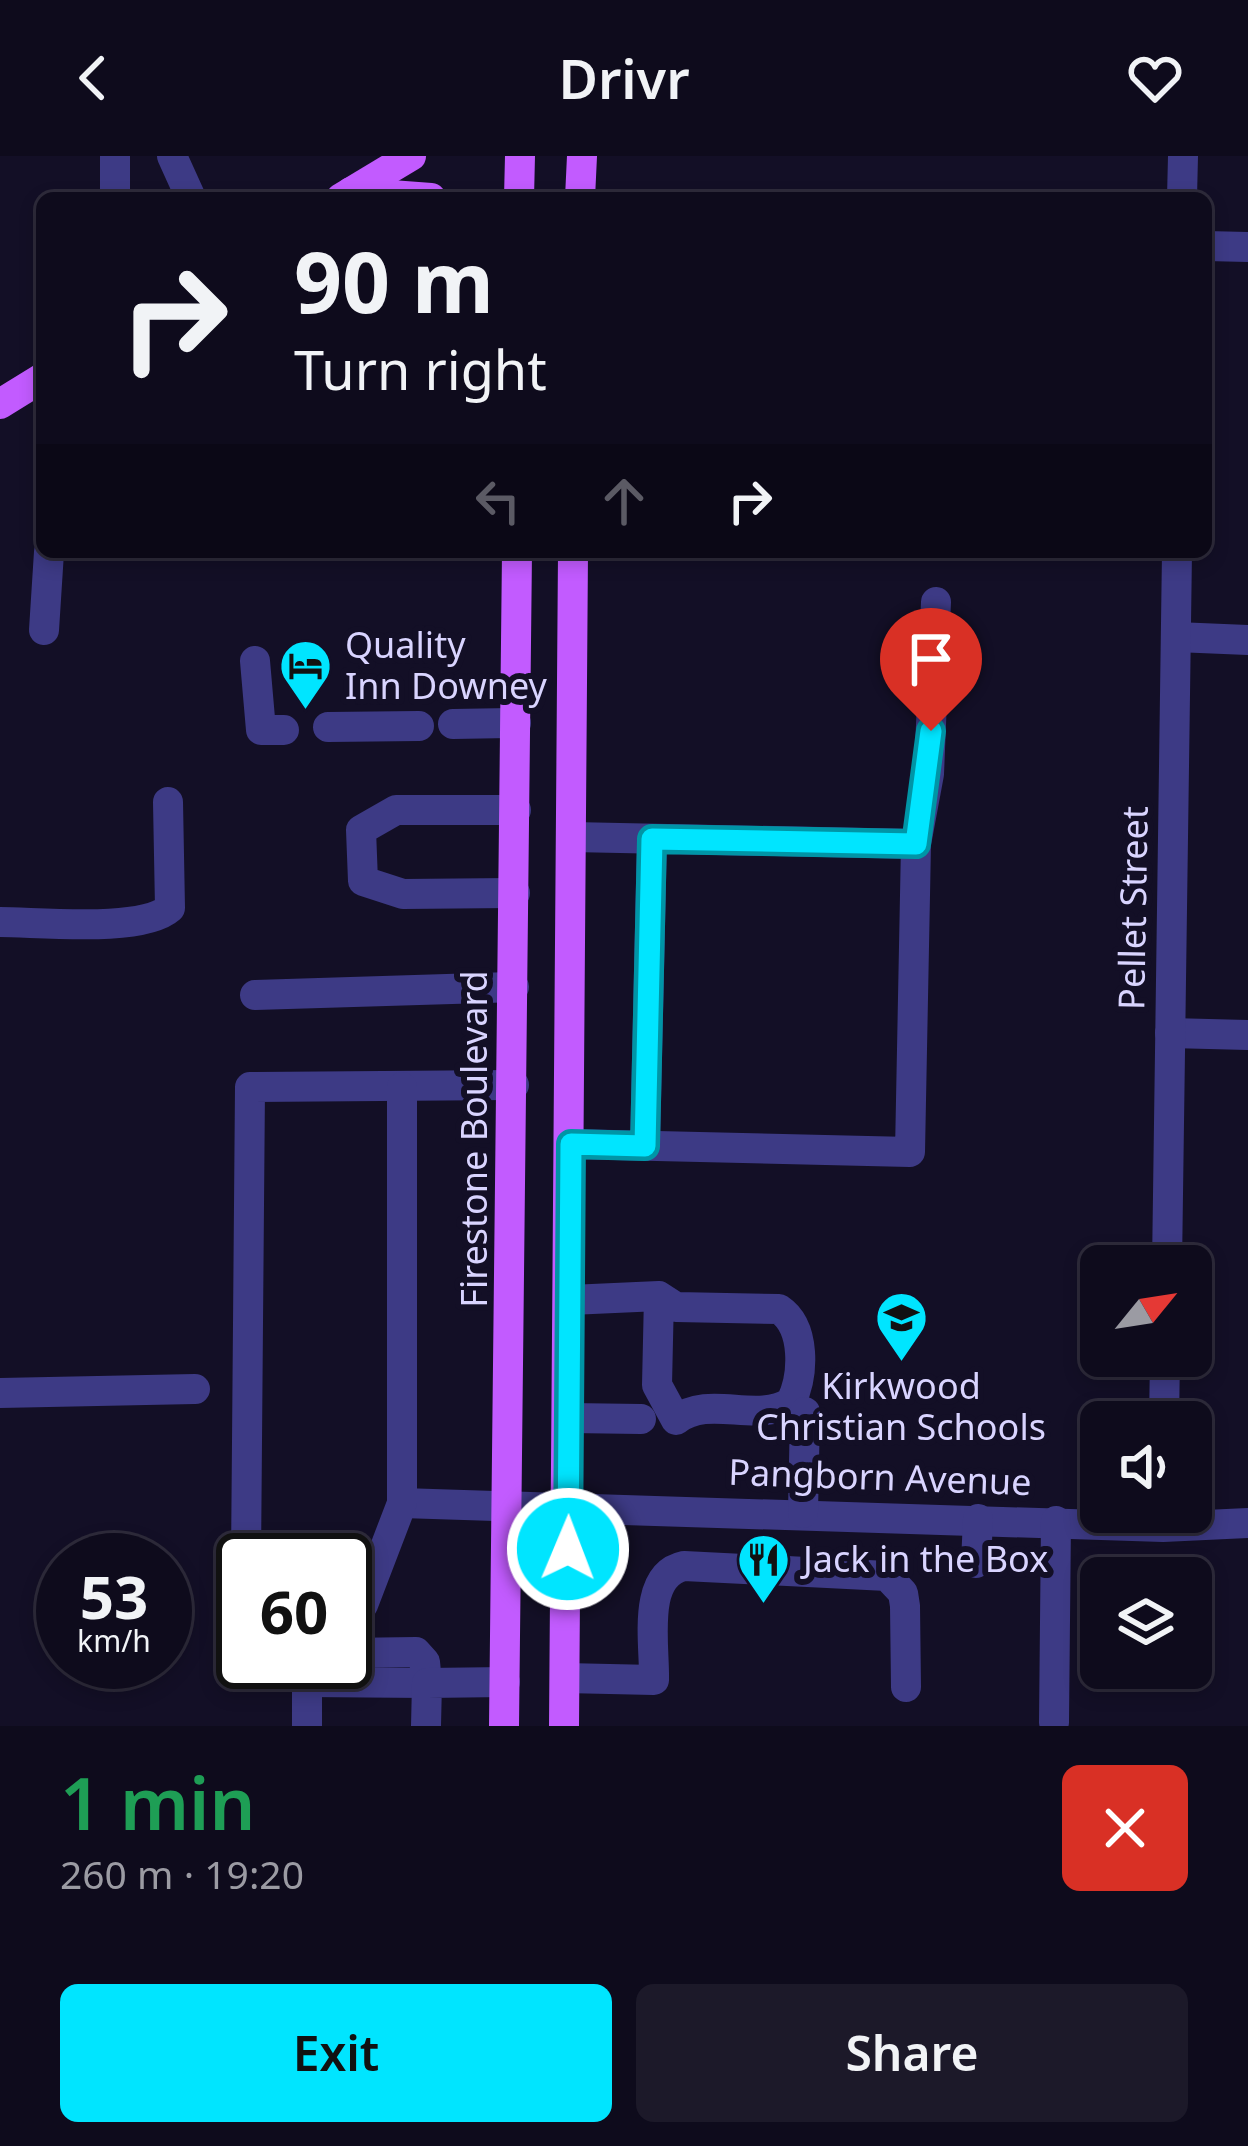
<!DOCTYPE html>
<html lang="en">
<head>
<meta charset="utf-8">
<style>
  :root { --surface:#0e0b1c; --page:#1c1929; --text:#f1f3f6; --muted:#9b9ba3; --line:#2e2b3b; --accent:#00e5ff }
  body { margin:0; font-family:"Noto Sans",sans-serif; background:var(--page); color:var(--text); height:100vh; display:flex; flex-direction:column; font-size:45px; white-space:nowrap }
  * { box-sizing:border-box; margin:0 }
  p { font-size:39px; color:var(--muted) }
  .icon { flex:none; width:66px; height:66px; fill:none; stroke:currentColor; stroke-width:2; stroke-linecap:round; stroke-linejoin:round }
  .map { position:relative; height:1570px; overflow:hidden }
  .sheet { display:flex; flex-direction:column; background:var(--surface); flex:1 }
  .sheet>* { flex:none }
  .hud { position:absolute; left:36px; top:36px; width:1176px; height:366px; border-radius:18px; box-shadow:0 6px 18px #0003,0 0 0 3px var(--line); background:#0e0b1c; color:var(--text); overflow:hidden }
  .needle { width:78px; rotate:60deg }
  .tools { position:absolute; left:1080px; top:1089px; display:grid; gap:24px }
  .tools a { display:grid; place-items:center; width:132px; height:132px; border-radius:18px; background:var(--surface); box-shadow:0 6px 18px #0003,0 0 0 3px var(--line); font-size:60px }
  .speed { position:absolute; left:36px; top:1377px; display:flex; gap:24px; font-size:60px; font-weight:700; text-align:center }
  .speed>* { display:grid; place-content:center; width:156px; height:156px; border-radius:50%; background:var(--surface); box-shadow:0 6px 18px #0003,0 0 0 3px var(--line); line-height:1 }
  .speed small { font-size:30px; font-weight:400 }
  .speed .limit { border:6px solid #111; border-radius:18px; background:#fff; color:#111 }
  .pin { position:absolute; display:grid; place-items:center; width:102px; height:102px; color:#fff; margin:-123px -51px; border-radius:50% 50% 50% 0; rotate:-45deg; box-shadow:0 0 12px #0007 }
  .pin .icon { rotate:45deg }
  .me { position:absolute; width:132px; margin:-66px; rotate:1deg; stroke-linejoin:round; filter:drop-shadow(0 0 9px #0008) }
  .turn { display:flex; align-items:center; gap:42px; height:252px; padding:0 60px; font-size:54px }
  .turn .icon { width:156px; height:156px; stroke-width:2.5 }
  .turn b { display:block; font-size:84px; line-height:102px }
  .lanes { display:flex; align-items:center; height:114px; padding:0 60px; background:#0003; justify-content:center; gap:60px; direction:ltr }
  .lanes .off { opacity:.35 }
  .round { display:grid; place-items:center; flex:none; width:126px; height:126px; border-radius:18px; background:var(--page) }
  .head { display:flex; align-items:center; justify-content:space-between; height:204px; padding:0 60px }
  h1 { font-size:72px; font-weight:600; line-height:90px; color:#1e9e55 }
  .cta { display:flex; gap:24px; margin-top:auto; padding:24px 60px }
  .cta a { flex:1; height:138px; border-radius:18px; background:var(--accent); color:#111; font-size:48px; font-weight:600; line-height:138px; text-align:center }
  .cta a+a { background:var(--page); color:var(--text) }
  header { display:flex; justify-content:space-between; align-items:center; height:156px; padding:0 60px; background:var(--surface); font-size:54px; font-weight:600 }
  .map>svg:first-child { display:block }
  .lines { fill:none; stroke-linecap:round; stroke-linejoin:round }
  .minor { stroke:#3d3a85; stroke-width:30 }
  .major { stroke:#c25bff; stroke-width:30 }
  .route-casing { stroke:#0095a6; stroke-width:30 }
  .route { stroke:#00e5ff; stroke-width:21 }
  .labels { text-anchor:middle; stroke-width:12; stroke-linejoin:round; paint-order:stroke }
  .poi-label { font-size:36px; fill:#d9d4ff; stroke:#130f26; text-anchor:start }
  .street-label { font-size:36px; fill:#d9d4ff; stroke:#130f26 }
</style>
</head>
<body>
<header><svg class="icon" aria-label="back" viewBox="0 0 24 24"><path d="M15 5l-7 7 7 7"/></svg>Drivr<svg class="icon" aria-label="heart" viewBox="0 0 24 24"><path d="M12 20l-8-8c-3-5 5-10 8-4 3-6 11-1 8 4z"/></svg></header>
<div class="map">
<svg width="1248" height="1570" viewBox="0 0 1248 1570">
  <rect width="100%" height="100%" fill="#130f26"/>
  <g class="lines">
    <g class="minor">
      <polyline points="172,0 191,42"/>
      <polyline points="115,42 115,0"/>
      <polyline points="1182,42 1183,0"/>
      <polyline points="1206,90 1248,91"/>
      <polyline points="44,474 49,396"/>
      <polyline points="1176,481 1248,484"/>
      <polyline points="255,505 261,574 284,574"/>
      <polyline points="453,568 516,567"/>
      <polyline points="328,571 419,570"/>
      <polyline points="572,681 916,688"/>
      <polyline points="515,737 403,738 363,725 361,674 396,654 516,654"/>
      <path d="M0 766C39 766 142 777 170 752L168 646"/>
      <polyline points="255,839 514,831"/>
      <polyline points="1170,877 1248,879"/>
      <polyline points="571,988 910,996 916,688 929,618 936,446"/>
      <polyline points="645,990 652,683"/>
      <polyline points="1167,1110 1177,396"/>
      <path d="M570 1144 659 1140 676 1151 779 1153C806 1171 804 1219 791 1246 755 1268 710 1238 676 1264L657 1229 659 1140"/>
      <polyline points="0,1237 195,1233"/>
      <polyline points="570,1262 641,1263"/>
      <polyline points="1164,1266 1165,1200"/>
      <polyline points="402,1347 1163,1371 1248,1367"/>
      <polyline points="803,1357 805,1256"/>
      <polyline points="246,1404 250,931 514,929"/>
      <polyline points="976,1407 978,1363"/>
      <polyline points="345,1449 363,1449 402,1347 402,931"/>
      <path d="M565 1522 654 1524C655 1489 641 1419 684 1410L887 1420 903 1437 905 1450 906 1531"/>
      <polyline points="306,1526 427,1527 425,1506 416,1496 345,1497"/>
      <polyline points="1054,1566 1056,1365"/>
      <polyline points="307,1570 307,1510"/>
      <polyline points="426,1570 427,1527 505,1526"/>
    </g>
    <g class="major">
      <polyline points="351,36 431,42"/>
      <polyline points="341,42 411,0"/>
      <polyline points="519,42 520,0"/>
      <polyline points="580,42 582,0"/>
      <polyline points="0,248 42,222"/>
      <polyline points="504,1570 517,396"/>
      <polyline points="564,1570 573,396"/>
    </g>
  </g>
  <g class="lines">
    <defs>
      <polyline id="route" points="568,1393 571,988 645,990 652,683 916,688 931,575"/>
    </defs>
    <use href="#route" class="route-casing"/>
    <use href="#route" class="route"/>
  </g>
  <defs>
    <symbol id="hotel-pin" viewBox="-11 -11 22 30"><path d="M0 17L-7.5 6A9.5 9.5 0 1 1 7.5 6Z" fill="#00e5ff" stroke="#130f26"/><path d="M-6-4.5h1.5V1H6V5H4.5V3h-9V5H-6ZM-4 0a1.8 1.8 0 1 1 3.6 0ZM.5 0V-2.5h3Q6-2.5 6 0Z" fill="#111"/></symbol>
    <symbol id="school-pin" viewBox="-11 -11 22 30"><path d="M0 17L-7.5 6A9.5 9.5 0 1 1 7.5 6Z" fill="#00e5ff" stroke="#130f26"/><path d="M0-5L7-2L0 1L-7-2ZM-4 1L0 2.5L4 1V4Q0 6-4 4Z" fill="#111"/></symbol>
    <symbol id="restaurant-pin" viewBox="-11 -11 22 30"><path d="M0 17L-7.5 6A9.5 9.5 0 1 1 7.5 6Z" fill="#00e5ff" stroke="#130f26"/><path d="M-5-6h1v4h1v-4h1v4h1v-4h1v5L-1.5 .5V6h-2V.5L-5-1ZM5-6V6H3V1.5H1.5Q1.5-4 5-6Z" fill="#111"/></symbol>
  </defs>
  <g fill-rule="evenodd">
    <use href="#hotel-pin" x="276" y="480" width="59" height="81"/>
    <use href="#school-pin" x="872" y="1132" width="59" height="81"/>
    <use href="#restaurant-pin" x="734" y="1374" width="59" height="81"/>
  </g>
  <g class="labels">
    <g class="poi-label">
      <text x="345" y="502">Quality<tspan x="345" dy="41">Inn Downey</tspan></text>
      <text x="901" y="1243" text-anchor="middle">Kirkwood<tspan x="901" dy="41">Christian Schools</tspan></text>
      <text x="803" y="1416">Jack in the Box</text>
    </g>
    <g class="street-label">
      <text transform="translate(1133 752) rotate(-89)" y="13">Pellet Street</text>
      <text transform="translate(474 983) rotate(-90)" y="13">Firestone Boulevard</text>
      <text transform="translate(880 1321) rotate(2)" y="13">Pangborn Avenue</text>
    </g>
  </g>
</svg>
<div class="tools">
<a><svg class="needle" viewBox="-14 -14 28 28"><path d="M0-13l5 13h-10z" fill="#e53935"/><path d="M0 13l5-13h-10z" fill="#9b9ba3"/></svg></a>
<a><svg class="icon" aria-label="sound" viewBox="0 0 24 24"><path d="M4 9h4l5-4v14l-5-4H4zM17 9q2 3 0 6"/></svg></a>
<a><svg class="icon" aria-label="layers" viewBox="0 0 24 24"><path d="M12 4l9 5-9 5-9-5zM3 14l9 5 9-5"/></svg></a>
</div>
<div class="speed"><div>53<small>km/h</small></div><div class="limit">60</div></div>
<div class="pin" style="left:931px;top:575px;background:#d93025"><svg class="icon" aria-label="arrive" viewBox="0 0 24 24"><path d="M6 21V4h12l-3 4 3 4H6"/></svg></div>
<svg class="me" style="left:568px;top:1393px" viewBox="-20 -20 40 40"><circle r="17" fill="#00e5ff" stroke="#fff" stroke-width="3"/><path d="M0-11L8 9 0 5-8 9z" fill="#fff"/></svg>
<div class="hud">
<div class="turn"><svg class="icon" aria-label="right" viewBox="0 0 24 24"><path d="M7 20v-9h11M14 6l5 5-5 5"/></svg><div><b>90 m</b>Turn right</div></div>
<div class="lanes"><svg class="icon off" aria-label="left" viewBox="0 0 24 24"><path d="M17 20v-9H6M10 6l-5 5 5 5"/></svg><svg class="icon off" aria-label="ahead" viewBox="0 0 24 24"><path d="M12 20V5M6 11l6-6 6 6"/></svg><svg class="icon" aria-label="right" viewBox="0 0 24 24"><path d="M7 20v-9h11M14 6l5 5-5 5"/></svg></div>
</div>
</div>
<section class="sheet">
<div class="head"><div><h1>1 min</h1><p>260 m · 19:20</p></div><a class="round" style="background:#d93025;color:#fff"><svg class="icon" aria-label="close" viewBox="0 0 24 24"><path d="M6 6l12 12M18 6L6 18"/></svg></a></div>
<div class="cta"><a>Exit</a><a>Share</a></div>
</section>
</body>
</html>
